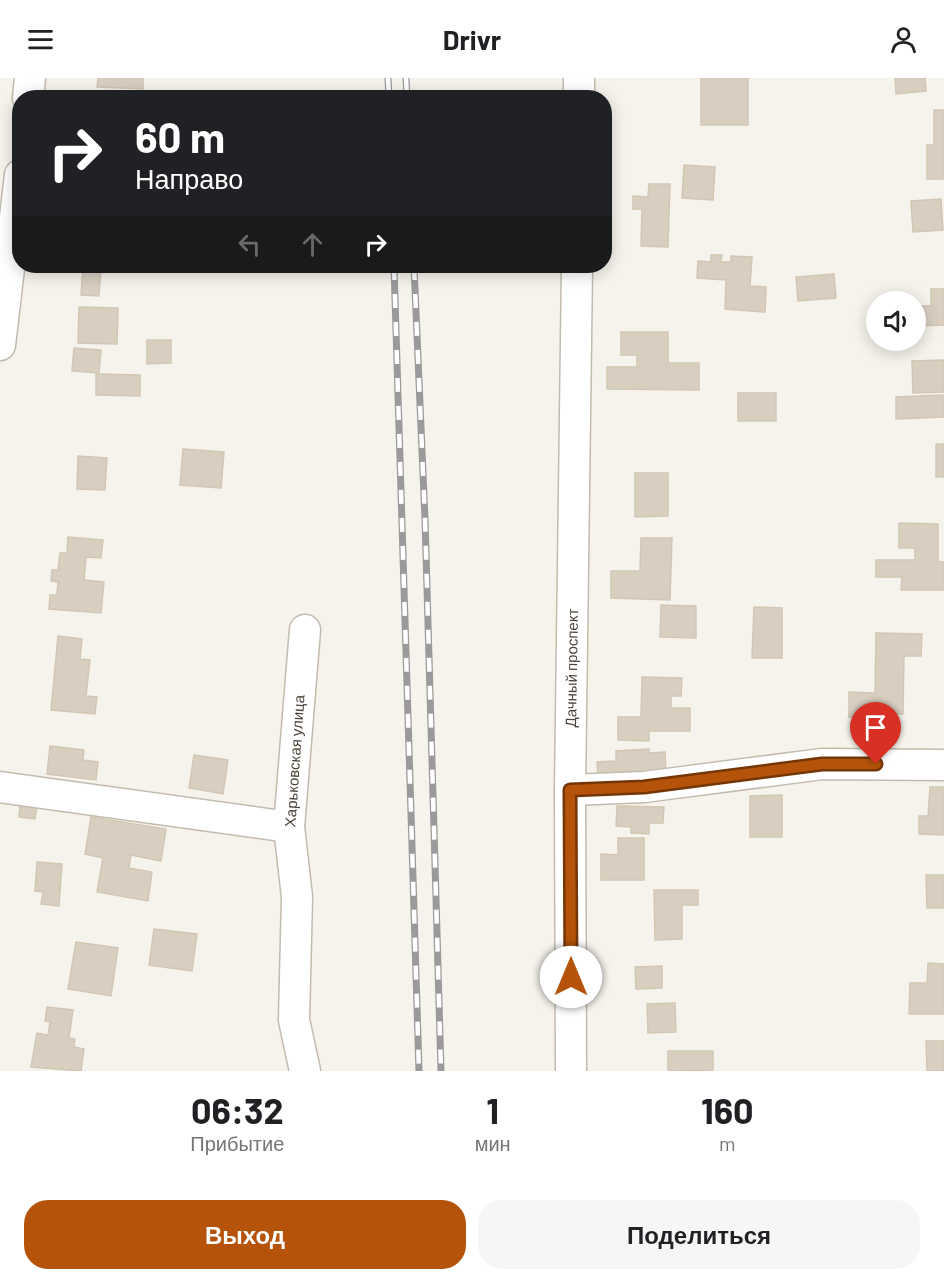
<!DOCTYPE html>
<html lang="ru">
<head>
<meta charset="utf-8">
<style>
  :root { --surface:#fff; --page:#f6f6f6; --text:#202124; --muted:#757577; --accent:#b45309 }
  body { margin:0; font-family:Barlow,sans-serif; background:var(--page); color:var(--text); height:100vh; display:flex; flex-direction:column; font-size:22px; white-space:nowrap }
  * { box-sizing:border-box; margin:0 }
  p { font-size:20px; color:var(--muted) }
  .icon { flex:none; width:33px; height:33px; fill:none; stroke:currentColor; stroke-width:2; stroke-linecap:round; stroke-linejoin:round }
  .map { position:relative; height:993px; overflow:hidden }
  .panel { display:flex; flex-direction:column; background:var(--surface); flex:1 }
  .panel>* { flex:none }
  .top-card { position:absolute; left:12px; top:12px; width:600px; height:183px; border-radius:24px; box-shadow:0 3px 15px #0003; background:#202124; color:#fff; overflow:hidden }
  .fabs { position:absolute; left:866px; top:213px; display:grid; gap:12px }
  .fabs a { display:grid; place-items:center; width:60px; height:60px; border-radius:50%; background:var(--surface); box-shadow:0 3px 15px #0003; font-size:30px }
  .pin { position:absolute; display:grid; place-items:center; width:51px; height:51px; color:#fff; margin:-62px -26px; border-radius:50% 50% 50% 0; rotate:-45deg; box-shadow:0 0 6px #0007 }
  .pin .icon { rotate:45deg }
  .me { position:absolute; width:66px; margin:-33px; rotate:0deg; stroke-linejoin:round; filter:drop-shadow(0 0 4px #0008) }
  .turn { display:flex; align-items:center; gap:21px; height:126px; padding:0 24px; font-size:27px }
  .turn .icon { width:78px; height:78px; stroke-width:2.5 }
  .turn b { display:block; font-size:42px; line-height:51px }
  .lanes { display:flex; align-items:center; height:57px; padding:0 24px; background:#0003; justify-content:center; gap:30px; direction:ltr }
  .lanes .off { opacity:.35 }
  .eta { display:flex; justify-content:space-evenly; align-items:center; height:102px; text-align:center }
  .eta b { font-size:36px; font-weight:700; line-height:42px }
  .button { display:flex; gap:12px; margin-top:auto; padding:12px 24px }
  .button a { flex:1; height:69px; border-radius:24px; background:var(--accent); color:#fff; font-size:24px; font-weight:700; line-height:69px; text-align:center }
  .button a+a { background:var(--page); color:var(--text) }
  header { display:flex; justify-content:space-between; align-items:center; height:78px; padding:0 24px; background:var(--surface); font-size:27px; font-weight:700 }
  .map>svg:first-child { display:block }
  .building { fill:#d8cfc1; stroke:#d3c7b4; stroke-width:1.5 }
  .lines { fill:none; stroke-linecap:round; stroke-linejoin:round }
  .minor-casing { stroke:#c2bbae; stroke-width:33 }
  .minor { stroke:#fff; stroke-width:30 }
  .rail-casing { stroke:#9a9a9a; stroke-width:7 }
  .rail { stroke:#fff; stroke-width:4.5; stroke-dasharray:14; stroke-linecap:butt }
  .route-casing { stroke:#753606; stroke-width:15 }
  .route { stroke:#b45309; stroke-width:10 }
  .labels { text-anchor:middle; stroke-width:4.5; stroke-linejoin:round; paint-order:stroke }
  .street-label { font-size:15px; fill:#4b4439; stroke:#fff }
</style>
</head>
<body>
<header><svg class="icon" aria-label="menu" viewBox="0 0 24 24"><path d="M4 6h16M4 12h16M4 18h16"/></svg>Drivr<svg class="icon" aria-label="person" viewBox="0 0 24 24"><circle cx="12" cy="8" r="4"/><path d="M4 21q1-7 8-7t8 7"/></svg></header>
<div class="map">
<svg width="944" height="993" viewBox="0 0 944 993">
  <rect width="100%" height="100%" fill="#f6f3ec"/>
  <g class="building">
    <polygon points="98,0 143,0 143,11 97,9"/>
    <rect x="701" y="0" width="47" height="47"/>
    <polygon points="895,0 925,0 926,13 896,16"/>
    <polygon points="934,32 944,32 944,101 927,101 927,67 934,67"/>
    <polygon points="684,87 715,89 713,122 682,120"/>
    <polygon points="649,106 670,106 668,169 641,168 642,131 633,131 633,118 648,119"/>
    <polygon points="941,121 943,152 913,154 911,123"/>
    <polygon points="711,177 722,177 721,184 731,184 731,178 752,179 750,208 766,209 765,234 725,231 726,202 697,200 698,183 711,184"/>
    <polygon points="83,188 125,188 124,191 101,190 99,218 81,217"/>
    <polygon points="834,196 836,220 798,223 796,199"/>
    <polygon points="931,211 944,211 944,247 917,248 916,228 931,228"/>
    <polygon points="79,229 118,230 117,266 78,265"/>
    <polygon points="621,254 668,254 668,285 699,285 699,312 607,311 607,289 637,289 637,277 621,277"/>
    <polygon points="147,262 171,262 171,285 147,286"/>
    <polygon points="74,270 101,272 99,295 72,293"/>
    <polygon points="944,282 944,314 913,315 912,283"/>
    <polygon points="96,296 140,297 140,318 96,317"/>
    <rect x="738" y="315" width="38" height="28"/>
    <polygon points="944,317 944,339 896,341 896,319"/>
    <rect x="936" y="366" width="8" height="33"/>
    <polygon points="183,371 224,374 221,410 180,407"/>
    <polygon points="78,378 107,380 105,412 77,411"/>
    <polygon points="635,395 668,395 668,438 635,439"/>
    <polygon points="899,445 938,446 938,484 944,484 944,512 901,512 902,499 876,499 876,482 915,482 915,470 899,470"/>
    <polygon points="68,459 103,462 101,480 86,479 84,502 104,504 101,535 49,531 50,517 57,517 58,504 51,503 52,492 58,492 60,475 67,475"/>
    <polygon points="641,460 672,460 670,522 611,520 611,493 640,493"/>
    <polygon points="661,527 696,528 696,560 660,559"/>
    <polygon points="754,529 782,530 782,580 752,580"/>
    <polygon points="876,555 922,556 921,578 904,578 903,636 881,636 881,659 854,658 855,639 849,639 849,614 875,615"/>
    <polygon points="58,558 82,561 80,581 90,582 86,618 97,619 95,636 51,632"/>
    <polygon points="642,599 682,600 681,618 671,618 671,630 690,630 690,653 649,653 649,663 618,662 618,639 641,639"/>
    <polygon points="50,668 84,672 83,682 98,684 96,702 47,696"/>
    <polygon points="649,671 649,675 665,674 666,697 598,702 597,684 616,683 616,673"/>
    <polygon points="194,677 228,682 223,716 189,710"/>
    <polygon points="930,709 944,709 944,757 919,756 919,738 928,738"/>
    <polygon points="782,717 782,759 750,759 750,718"/>
    <polygon points="20,727 37,728 35,741 19,739"/>
    <polygon points="617,728 664,729 663,745 649,745 649,756 631,755 631,749 616,748"/>
    <polygon points="91,739 166,751 161,783 131,777 129,790 152,794 148,823 97,814 103,780 85,776"/>
    <polygon points="618,760 644,760 644,802 601,802 601,776 618,777"/>
    <polygon points="37,784 62,786 59,828 41,826 43,814 35,813"/>
    <polygon points="926,797 944,797 944,830 927,830"/>
    <polygon points="654,812 698,812 698,827 682,827 682,861 655,862"/>
    <polygon points="154,851 197,856 192,893 149,887"/>
    <polygon points="76,864 118,870 111,918 68,911"/>
    <polygon points="928,885 944,886 944,936 909,936 910,905 927,905"/>
    <polygon points="662,888 662,910 636,911 635,889"/>
    <polygon points="675,925 676,954 648,955 647,926"/>
    <polygon points="47,929 73,932 69,960 75,961 74,969 84,971 81,993 31,989 37,955 48,957 50,944 45,943"/>
    <polygon points="926,963 944,963 944,993 927,993"/>
    <polygon points="668,973 713,973 713,992 668,993"/>
  </g>
  <g class="lines">
    <defs>
      <g id="minor">
        <polyline points="28,20 30,0"/>
        <polyline points="579,20 579,0"/>
        <polyline points="0,267 20,97"/>
        <polyline points="0,709 289,749"/>
        <polyline points="570,712 644,709 822,686 944,687"/>
        <polyline points="305,993 294,942 297,819 289,749 305,552"/>
        <polyline points="571,993 570,712 577,188"/>
      </g>
    </defs>
    <use href="#minor" class="minor-casing"/>
    <use href="#minor" class="minor"/>
    <defs>
      <g id="rail">
        <polyline points="388,0 389,20"/>
        <polyline points="406,0 407,20"/>
        <polyline points="394,188 419,993"/>
        <polyline points="414,188 425,441 441,993"/>
      </g>
    </defs>
    <use href="#rail" class="rail-casing"/>
    <use href="#rail" class="rail"/>
  </g>
  <g class="lines">
    <defs>
      <polyline id="route" points="571,899 570,712 644,709 822,686 876,686"/>
    </defs>
    <use href="#route" class="route-casing"/>
    <use href="#route" class="route"/>
  </g>
  <g class="labels">
    <g class="street-label">
      <text transform="translate(572 590) rotate(-89)" y="5">Дачный проспект</text>
      <text transform="translate(295 683) rotate(-86)" y="5">Харьковская улица</text>
    </g>
  </g>
</svg>
<div class="fabs">
<a><svg class="icon" aria-label="sound" viewBox="0 0 24 24"><path d="M4 9h4l5-4v14l-5-4H4zM17 9q2 3 0 6"/></svg></a>
</div>
<div class="pin" style="left:876px;top:686px;background:#d93025"><svg class="icon" aria-label="arrive" viewBox="0 0 24 24"><path d="M6 21V4h12l-3 4 3 4H6"/></svg></div>
<svg class="me" style="left:571px;top:899px" viewBox="-20 -20 40 40"><circle r="19" fill="#fff"/><path d="M0-13L10 11 0 6-10 11z" fill="#b45309"/></svg>
<div class="top-card">
<div class="turn"><svg class="icon" aria-label="right" viewBox="0 0 24 24"><path d="M7 20v-9h11M14 6l5 5-5 5"/></svg><div><b>60 m</b>Направо</div></div>
<div class="lanes"><svg class="icon off" aria-label="left" viewBox="0 0 24 24"><path d="M17 20v-9H6M10 6l-5 5 5 5"/></svg><svg class="icon off" aria-label="ahead" viewBox="0 0 24 24"><path d="M12 20V5M6 11l6-6 6 6"/></svg><svg class="icon" aria-label="right" viewBox="0 0 24 24"><path d="M7 20v-9h11M14 6l5 5-5 5"/></svg></div>
</div>
</div>
<section class="panel">
<div class="eta">
<div><b>06:32</b><p>Прибытие</p></div>
<div><b>1</b><p>мин</p></div>
<div><b>160</b><p>m</p></div>
</div>
<div class="button"><a>Выход</a><a>Поделиться</a></div>
</section>
</body>
</html>
